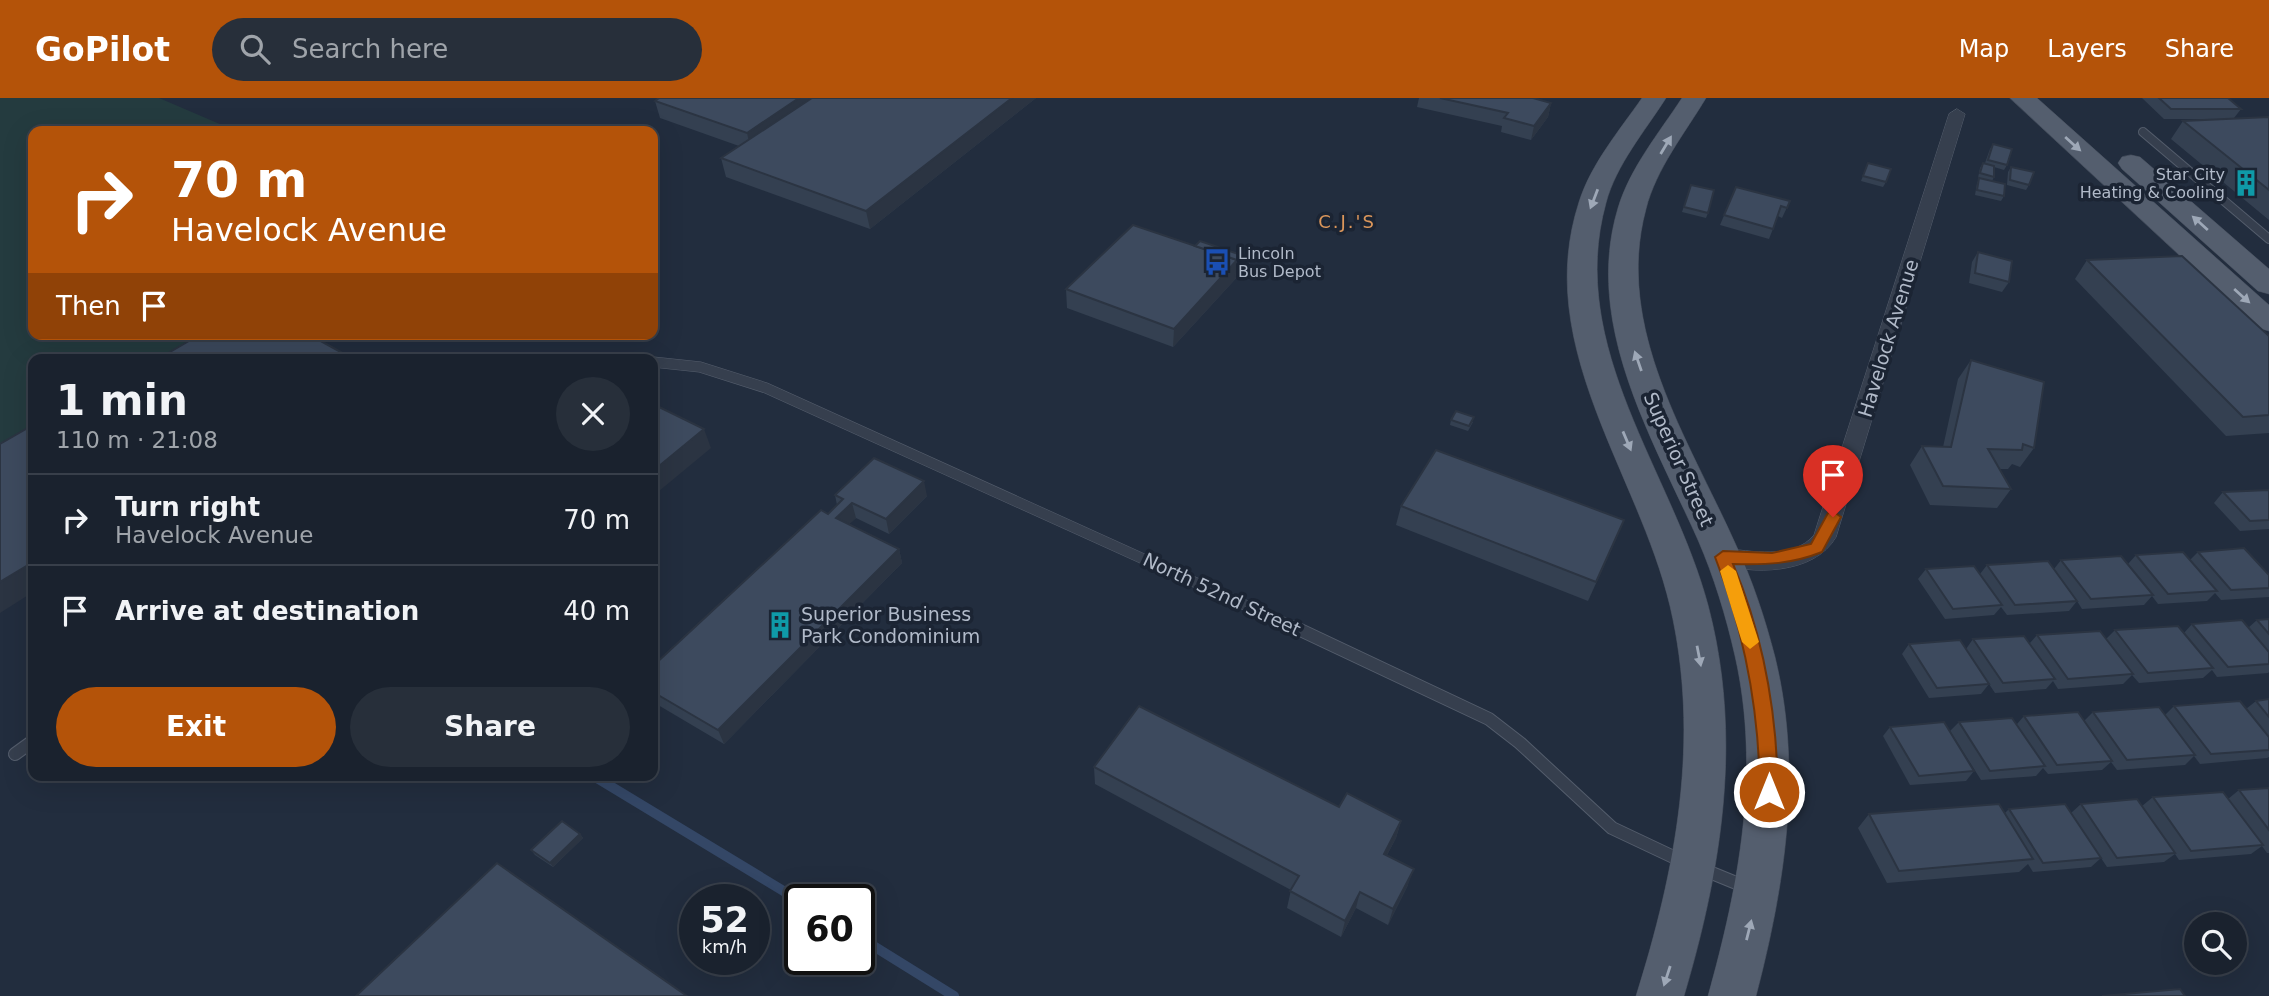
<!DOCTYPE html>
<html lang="en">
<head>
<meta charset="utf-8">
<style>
  :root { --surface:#1a222e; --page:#272f3a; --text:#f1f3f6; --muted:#9fa4aa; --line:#383f4a; --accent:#b45309 }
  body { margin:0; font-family:"DejaVu Sans",sans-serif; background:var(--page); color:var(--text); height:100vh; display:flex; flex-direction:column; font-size:26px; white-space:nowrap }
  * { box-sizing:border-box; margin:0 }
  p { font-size:23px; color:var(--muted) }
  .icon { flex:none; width:38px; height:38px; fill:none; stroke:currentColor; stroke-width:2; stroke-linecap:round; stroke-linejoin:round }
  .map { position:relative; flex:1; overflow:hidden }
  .panel { position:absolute; left:28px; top:256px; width:630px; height:427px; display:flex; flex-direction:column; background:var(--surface); border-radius:14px; box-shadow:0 7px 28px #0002,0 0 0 2px var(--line) }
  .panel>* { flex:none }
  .top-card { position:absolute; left:28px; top:28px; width:630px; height:214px; border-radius:14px; box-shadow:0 7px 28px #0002,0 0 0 2px var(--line); background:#b45309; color:#fff; overflow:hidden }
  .fabs { position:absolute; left:2184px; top:814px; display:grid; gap:14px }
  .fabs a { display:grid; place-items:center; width:63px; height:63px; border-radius:50%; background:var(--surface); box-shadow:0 7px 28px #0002,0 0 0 2px var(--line); font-size:35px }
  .speed { position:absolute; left:679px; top:786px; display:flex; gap:14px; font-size:35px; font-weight:700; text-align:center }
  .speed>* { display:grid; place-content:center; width:91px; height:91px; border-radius:50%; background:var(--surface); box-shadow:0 7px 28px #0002,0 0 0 2px var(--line); line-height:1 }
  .speed small { font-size:18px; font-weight:400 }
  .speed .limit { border:4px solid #111; border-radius:10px; background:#fff; color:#111 }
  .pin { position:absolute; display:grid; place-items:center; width:60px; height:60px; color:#fff; margin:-72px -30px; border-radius:50% 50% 50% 0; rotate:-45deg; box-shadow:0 0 7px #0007 }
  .pin .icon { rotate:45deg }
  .me { position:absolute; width:77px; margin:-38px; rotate:0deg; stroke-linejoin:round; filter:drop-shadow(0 0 5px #0008) }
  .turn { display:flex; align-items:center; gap:24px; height:147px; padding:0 28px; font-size:32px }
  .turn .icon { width:91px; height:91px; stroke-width:2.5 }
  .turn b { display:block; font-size:49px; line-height:60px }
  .then { display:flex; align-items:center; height:66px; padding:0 28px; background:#0003; gap:14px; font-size:26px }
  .round { display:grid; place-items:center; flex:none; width:74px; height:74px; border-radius:37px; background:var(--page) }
  .headline { display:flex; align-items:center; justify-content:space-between; height:119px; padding:0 28px }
  h1 { font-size:42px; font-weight:800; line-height:52px }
  .primary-button { display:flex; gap:14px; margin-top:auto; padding:14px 28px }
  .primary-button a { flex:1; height:80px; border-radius:42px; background:var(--accent); color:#fff; font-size:28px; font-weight:800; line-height:80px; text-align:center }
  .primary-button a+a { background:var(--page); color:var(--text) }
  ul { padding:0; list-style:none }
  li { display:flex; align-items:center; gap:21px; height:91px; padding:0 28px; border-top:2px solid var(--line) }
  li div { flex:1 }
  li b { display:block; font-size:26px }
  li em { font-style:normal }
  header { display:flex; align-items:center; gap:42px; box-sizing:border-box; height:98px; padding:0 35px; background:var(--accent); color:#fff }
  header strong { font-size:33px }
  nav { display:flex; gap:38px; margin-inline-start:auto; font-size:24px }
  .search { width:490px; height:63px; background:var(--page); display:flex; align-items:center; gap:18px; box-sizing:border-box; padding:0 24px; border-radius:38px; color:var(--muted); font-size:26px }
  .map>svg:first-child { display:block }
  .green { fill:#243b3f }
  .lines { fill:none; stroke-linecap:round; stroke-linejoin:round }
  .stream { stroke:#344766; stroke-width:10 }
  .service-far2-casing { stroke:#545d6c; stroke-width:10 }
  .service-far1-casing { stroke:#545d6c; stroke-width:11 }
  .service-casing { stroke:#545d6c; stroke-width:14 }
  .minor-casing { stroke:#545d6c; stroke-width:1 }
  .primary-casing { stroke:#3f4857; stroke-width:1 }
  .service-far2 { stroke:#363f4e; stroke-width:8 }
  .service-far1 { stroke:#363f4e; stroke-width:10 }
  .service { stroke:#363f4e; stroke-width:12 }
  .minor { fill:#363f4e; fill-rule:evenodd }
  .primary { fill:#545e6e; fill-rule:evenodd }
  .wall { fill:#344051 }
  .shaded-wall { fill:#2b3442 }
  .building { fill:#3d4a5e; stroke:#2b3442; stroke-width:2 }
  .oneway { fill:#9ea8b7 }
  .route { fill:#b45309; stroke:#753606; stroke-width:2 }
  .slow { fill:#f59e0b }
  .labels { text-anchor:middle; stroke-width:7; stroke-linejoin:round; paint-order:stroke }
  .far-poi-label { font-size:16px; fill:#b1bac9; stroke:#1b2433; text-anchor:end }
  .far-neighbourhood-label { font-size:18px; letter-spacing:2px; fill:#db965b; stroke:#1b2433 }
  .street-label { font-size:19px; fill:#b1bac9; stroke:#1b2433 }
  .poi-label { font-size:19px; fill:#b1bac9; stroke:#1b2433; text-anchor:start }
</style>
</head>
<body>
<header>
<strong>GoPilot</strong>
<div class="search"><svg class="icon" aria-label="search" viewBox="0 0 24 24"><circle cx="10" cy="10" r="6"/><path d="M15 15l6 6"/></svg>Search here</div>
<nav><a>Map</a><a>Layers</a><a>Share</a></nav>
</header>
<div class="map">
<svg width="2269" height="898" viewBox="0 0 2269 898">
  <rect width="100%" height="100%" fill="#222d3e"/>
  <polygon class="green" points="0,0 159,0 236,33 33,33 33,236 230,236 187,261 33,261 33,349 0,368"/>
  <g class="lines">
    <g class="stream">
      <polyline points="592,677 800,803"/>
      <polyline points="859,839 954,898"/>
    </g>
    <defs>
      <polyline id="service-far2" points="2143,34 2269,141"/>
      <polyline id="service-far1" points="653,264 700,269 766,290 1298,531"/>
      <g id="service">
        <polyline points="1294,529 1489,621 1520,645 1612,730 1684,764"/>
        <polyline points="15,656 33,643"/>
        <polyline points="1702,771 1746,789"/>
      </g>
      <path id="minor" d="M1957 11 1965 16 1836 439C1814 477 1752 477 1714 465L1711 459 1714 453 1722 450C1750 453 1794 462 1814 437L1949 16Z"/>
      <g id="primary">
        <path d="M1642 0H1666C1645 33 1616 67 1606 105 1566 250 1672 373 1708 507 1743 639 1722 770 1684 898H1636C1676 771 1701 641 1670 508 1638 374 1532 248 1579 104 1591 66 1619 33 1642 0Z"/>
        <path d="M1682 0H1706C1685 35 1656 71 1646 111 1614 230 1688 340 1735 445 1752 481 1765 520 1775 559 1803 673 1785 787 1756 898H1708C1739 787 1761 673 1735 558 1726 518 1714 479 1698 442 1652 339 1583 226 1618 110 1630 70 1659 35 1682 0Z"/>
        <polygon points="2010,0 2037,0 2269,207 2269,233 2258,230"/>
        <polygon points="2131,57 2140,59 2269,171 2269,196 2258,193 2122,71 2118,65 2122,59"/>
      </g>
    </defs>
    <use href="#service-far2" class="service-far2-casing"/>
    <use href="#service-far1" class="service-far1-casing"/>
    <use href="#service" class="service-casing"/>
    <use href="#minor" class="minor-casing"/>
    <use href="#primary" class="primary-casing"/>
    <use href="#service-far2" class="service-far2"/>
    <use href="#service-far1" class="service-far1"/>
    <use href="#service" class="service"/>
    <use href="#minor" class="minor"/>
    <use href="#primary" class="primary"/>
  </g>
  <g class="wall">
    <polygon points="1036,0 870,131 726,79 721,60 739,48 660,20 655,3"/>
    <polygon points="1419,0 1533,0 1551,5 1548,19 1531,42 1501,34 1502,28 1417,9"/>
    <polygon points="2142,0 2228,0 2241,11 2234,20 2269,19 2269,122 2171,41 2183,23 2230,21 2164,21"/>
    <polygon points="1993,46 2007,67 2004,72 1994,69 1994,79 1992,83 2004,98 2001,103 1975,97 1977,85 1979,81 1978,80 1980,70 1983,65 1985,65 1990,51"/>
    <polygon points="1868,65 1886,84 1883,89 1861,83"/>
    <polygon points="2011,69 2029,87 2026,92 2007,87 2008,74"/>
    <polygon points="1691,87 1708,115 1706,120 1682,114"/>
    <polygon points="1736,89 1790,103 1782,120 1778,118 1769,141 1720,127"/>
    <polygon points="1195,148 1250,165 1173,249 1067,210 1066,191"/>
    <polygon points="1978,154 2009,184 2002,194 1969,185 1972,164"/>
    <polygon points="2087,162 2269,238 2269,335 2226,338 2075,181"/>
    <polygon points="1971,262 2034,350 2020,369 2012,366 2008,371 2000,371 2011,391 1997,410 1930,407 1910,367 1922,348 1943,349 1958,281"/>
    <polygon points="1451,322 1473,324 1468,333 1450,327"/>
    <polygon points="2269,392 2269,431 2240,433 2214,405 2223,394"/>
    <polygon points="835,397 927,398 889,436 856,420 849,426 899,451 902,465 724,646 653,604 653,568 828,416 837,407"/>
    <polygon points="1401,408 1616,441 1588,503 1396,427"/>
    <polygon points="2198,454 2269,477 2269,499 2221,502 2215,495 2207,503 2158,506 2152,498 2144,507 2082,511 2077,503 2069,513 2007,517 2001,509 1994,517 1945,521 1918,481 1926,471 1980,476 1987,467 2054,471 2061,462 2128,466 2136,457 2190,462"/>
    <polygon points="2269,521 2269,574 2268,575 2217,579 2212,572 2203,580 2139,585 2132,577 2123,586 2058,591 2053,583 2046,591 1995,595 1989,586 1981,596 1929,600 1902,556 1909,546 1966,551 1973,541 2029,546 2037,537 2106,541 2115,532 2184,535 2192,526 2248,530 2257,522"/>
    <polygon points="2269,601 2269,659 2267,660 2200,666 2194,658 2185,667 2117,672 2111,664 2102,672 2048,676 2043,670 2036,678 1981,682 1950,633 1959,624 2017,626 2024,618 2084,623 2093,614 2165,617 2174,608 2246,611 2256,603"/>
    <polygon points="1890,629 1974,673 1966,683 1910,687 1883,638"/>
    <polygon points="1094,669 1339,709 1401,723 1396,740 1387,757 1408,787 1388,827 1356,810 1341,839 1287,810 1291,792 1095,686"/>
    <polygon points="2269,690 2269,755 2267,755 2262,748 2251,756 2179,762 2175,756 2164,764 2107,769 2101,760 2091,769 2033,774 2028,766 2019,774 1887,785 1858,730 1869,716 2005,715 2009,711 2071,715 2081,706 2142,708 2153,699 2228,701 2239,692"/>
    <polygon points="580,736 583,740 553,769 535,757 531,752"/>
  </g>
  <g class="shaded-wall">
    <polygon points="799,0 830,0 751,53 747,35"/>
    <polygon points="1012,0 1036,0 870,131 866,113"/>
    <polygon points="1551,5 1548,19 1531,42 1534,28"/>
    <polygon points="1250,160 1250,165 1173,249 1174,231 1237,162"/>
    <polygon points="704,331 711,350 653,398 653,373"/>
    <polygon points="924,383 927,398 889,436 886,421"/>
    <polygon points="852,405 856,420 840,435 836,420"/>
    <polygon points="899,451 902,465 724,646 718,632"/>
    <polygon points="33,464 33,494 0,515 0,484"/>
    <polygon points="1401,723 1396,740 1379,772 1384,756"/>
    <polygon points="580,736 583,740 553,769 550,765"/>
    <polygon points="1414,771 1408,787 1388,827 1393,811"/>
    <polygon points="1360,794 1356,810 1341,839 1345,823"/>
  </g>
  <g class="building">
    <polygon points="659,0 799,0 747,35 655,3"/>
    <polygon points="812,0 1012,0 866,113 721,60"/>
    <polygon points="1440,0 1533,0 1551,5 1534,28 1504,20 1508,15"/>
    <polygon points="2159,0 2228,0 2241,11 2171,11"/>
    <polygon points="2269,19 2269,92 2183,23"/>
    <polygon points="1993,46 2012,51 2007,67 1988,62"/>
    <polygon points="1868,65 1891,71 1886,84 1863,78"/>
    <polygon points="1983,65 1994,68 1994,79 1980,75"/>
    <polygon points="2011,69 2034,74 2029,87 2010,82"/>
    <polygon points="1979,80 2005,86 2004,98 1977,92"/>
    <polygon points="1691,87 1714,92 1708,115 1684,109"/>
    <polygon points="1736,89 1790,103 1787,110 1781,108 1773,131 1724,117"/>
    <polygon points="1133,127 1237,162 1174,231 1066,191"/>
    <polygon points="1200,143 1250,160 1236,176 1237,162 1195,148"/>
    <polygon points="1978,154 2012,163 2009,184 1975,175"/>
    <polygon points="2182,158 2269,238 2269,317 2243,319 2087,162"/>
    <polygon points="201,236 308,236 348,258 344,261 158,261"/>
    <polygon points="1971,262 2044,284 2034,350 2023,346 2022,352 1988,351 2011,391 1943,388 1922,348 1951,349"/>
    <polygon points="653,306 704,331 653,373"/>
    <polygon points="1456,313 1474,319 1469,328 1451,322"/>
    <polygon points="33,327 33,464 0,484 0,346"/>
    <polygon points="1436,352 1624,422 1596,484 1401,408"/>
    <polygon points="874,360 924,383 886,421 852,405 836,420 899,451 718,632 653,594 653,568 821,412 828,416 843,401 835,397"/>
    <polygon points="2269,392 2269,422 2250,423 2223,394"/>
    <polygon points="2244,450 2269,477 2269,490 2231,492 2198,454"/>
    <polygon points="2183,454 2217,493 2168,496 2136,457"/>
    <polygon points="2121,458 2153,497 2091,501 2061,462"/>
    <polygon points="2048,463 2077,503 2015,507 1987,467"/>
    <polygon points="1974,468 2002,507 1953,511 1926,471"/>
    <polygon points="2269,521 2269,536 2257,522"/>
    <polygon points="2242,522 2269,554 2269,566 2228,569 2192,526"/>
    <polygon points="2178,528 2213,570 2148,575 2115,532"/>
    <polygon points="2100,533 2133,576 2068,581 2037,537"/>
    <polygon points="2024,538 2055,581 2003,585 1973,541"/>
    <polygon points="1960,542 1989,586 1937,590 1909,546"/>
    <polygon points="2269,601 2269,619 2256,603"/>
    <polygon points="2240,603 2269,639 2269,652 2211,656 2174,608"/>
    <polygon points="1139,608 1339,709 1347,695 1401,723 1384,756 1414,771 1393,811 1360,794 1345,823 1290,793 1299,778 1094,669"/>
    <polygon points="2159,609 2195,657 2127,662 2093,614"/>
    <polygon points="2078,614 2112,663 2057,667 2024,618"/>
    <polygon points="2012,620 2045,668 1990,673 1959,624"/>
    <polygon points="1944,624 1974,673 1919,678 1890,629"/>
    <polygon points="2269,690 2269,732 2239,692"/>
    <polygon points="2223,694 2263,747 2191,753 2153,699"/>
    <polygon points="2137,701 2175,755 2117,760 2081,706"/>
    <polygon points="1999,706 2033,761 1899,773 1869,716"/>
    <polygon points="2065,706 2101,760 2043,765 2009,711"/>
    <polygon points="562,723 580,736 550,765 531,752"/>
    <polygon points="497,765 687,898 356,898"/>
    <polygon points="2180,891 2185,898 2102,898"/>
  </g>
  <defs><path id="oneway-solid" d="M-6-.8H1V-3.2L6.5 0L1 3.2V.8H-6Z" transform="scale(1.75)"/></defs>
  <g class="oneway">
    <use href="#oneway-solid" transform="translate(2073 46) rotate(42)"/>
    <use href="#oneway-solid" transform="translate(1666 47) rotate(-59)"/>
    <use href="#oneway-solid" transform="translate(1594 101) rotate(111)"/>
    <use href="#oneway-solid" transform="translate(2200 125) rotate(-138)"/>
    <use href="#oneway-solid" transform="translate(2242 198) rotate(42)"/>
    <use href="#oneway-solid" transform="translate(1638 263) rotate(-109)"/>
    <use href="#oneway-solid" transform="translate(1627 343) rotate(67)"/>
    <use href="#oneway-solid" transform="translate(1699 558) rotate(79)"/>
    <use href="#oneway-solid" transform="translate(1749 832) rotate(-76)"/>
    <use href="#oneway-solid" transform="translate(1667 878) rotate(108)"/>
  </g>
  <path class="route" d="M1833 413 1841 419 1822 454C1792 466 1766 467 1733 466 1764 539 1777 616 1778 694L1776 700H1762L1760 694C1759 613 1745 535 1715 459L1723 453 1772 455 1811 446 1828 415Z"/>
  <polygon class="slow" points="1728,467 1736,473 1759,544 1750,551 1742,544 1720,473"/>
  <defs>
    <symbol id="building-bare" viewBox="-9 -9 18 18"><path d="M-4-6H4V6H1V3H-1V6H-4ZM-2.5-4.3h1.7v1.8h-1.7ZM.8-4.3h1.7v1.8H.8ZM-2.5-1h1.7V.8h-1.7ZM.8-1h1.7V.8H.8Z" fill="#0f9aa8" stroke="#1b2433" stroke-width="2.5" paint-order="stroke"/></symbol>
    <symbol id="bus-bare" viewBox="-9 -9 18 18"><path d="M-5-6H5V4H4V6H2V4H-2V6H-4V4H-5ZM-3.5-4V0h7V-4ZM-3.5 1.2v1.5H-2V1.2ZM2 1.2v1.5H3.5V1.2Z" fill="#1a4fb4" stroke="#1b2433" stroke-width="2.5" paint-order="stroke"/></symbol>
  </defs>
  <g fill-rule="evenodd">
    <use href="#building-bare" x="2227" y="66" width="38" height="38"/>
    <use href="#bus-bare" x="1198" y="145" width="38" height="38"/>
    <use href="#building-bare" x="761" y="508" width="38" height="38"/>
  </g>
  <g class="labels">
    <g class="far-poi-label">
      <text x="2225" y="82">Star City<tspan x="2225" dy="18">Heating &amp; Cooling</tspan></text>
      <text x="1238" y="161" text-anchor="start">Lincoln<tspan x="1238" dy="18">Bus Depot</tspan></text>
    </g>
    <g class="far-neighbourhood-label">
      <text x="1347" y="130">C.J.'S</text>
    </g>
    <g class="street-label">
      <text transform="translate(1888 240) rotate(-73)" y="7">Havelock Avenue</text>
      <text transform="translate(1679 361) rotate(66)" y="7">Superior Street</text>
      <text transform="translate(1222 496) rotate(25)" y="7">North 52nd Street</text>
    </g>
    <g class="poi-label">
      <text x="801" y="523">Superior Business<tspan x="801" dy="22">Park Condominium</tspan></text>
    </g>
  </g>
</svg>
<div class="fabs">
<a><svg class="icon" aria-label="search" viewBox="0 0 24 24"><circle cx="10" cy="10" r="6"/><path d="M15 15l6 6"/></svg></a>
</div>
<div class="speed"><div>52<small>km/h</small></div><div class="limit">60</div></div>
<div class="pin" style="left:1833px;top:419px;background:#d93025"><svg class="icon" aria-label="arrive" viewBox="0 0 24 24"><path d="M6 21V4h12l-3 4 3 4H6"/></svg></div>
<svg class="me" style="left:1769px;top:694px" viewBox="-20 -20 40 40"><circle r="17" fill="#b45309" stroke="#fff" stroke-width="3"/><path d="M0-11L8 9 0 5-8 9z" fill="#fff"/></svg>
<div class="top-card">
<div class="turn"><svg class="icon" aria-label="right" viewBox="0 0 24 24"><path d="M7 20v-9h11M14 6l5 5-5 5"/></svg><div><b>70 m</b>Havelock Avenue</div></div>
<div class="then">Then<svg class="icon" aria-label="arrive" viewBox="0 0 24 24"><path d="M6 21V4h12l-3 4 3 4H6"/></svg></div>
</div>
<section class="panel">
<div class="headline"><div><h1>1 min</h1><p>110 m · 21:08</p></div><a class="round"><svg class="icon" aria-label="close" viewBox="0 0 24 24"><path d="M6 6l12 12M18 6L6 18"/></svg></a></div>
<ul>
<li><svg class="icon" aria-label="right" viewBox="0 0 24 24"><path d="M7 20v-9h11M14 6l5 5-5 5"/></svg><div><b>Turn right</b><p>Havelock Avenue</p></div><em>70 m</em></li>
<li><svg class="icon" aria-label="arrive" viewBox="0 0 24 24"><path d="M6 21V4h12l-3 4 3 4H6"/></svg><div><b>Arrive at destination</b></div><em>40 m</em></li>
</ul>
<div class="primary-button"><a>Exit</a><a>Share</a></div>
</section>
</div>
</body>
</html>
